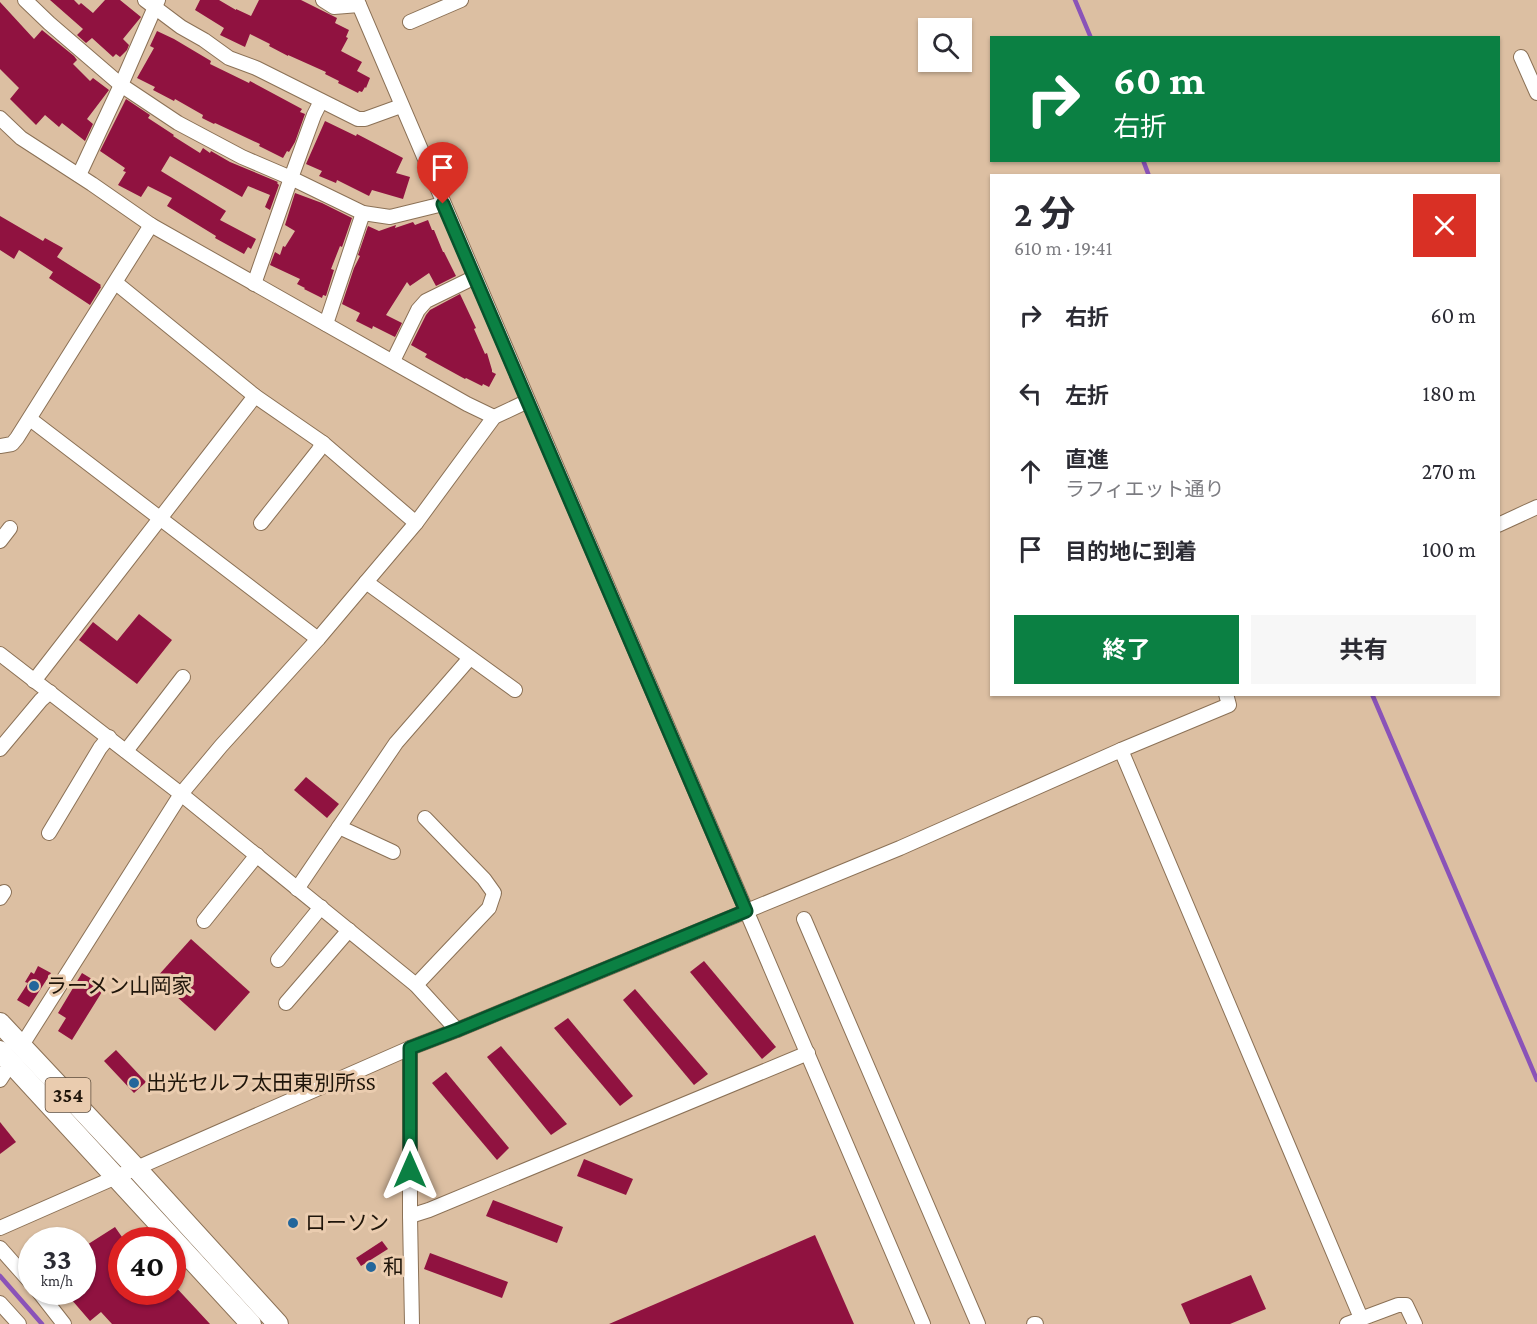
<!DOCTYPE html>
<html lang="ja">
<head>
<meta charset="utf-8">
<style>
  :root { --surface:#fff; --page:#f7f7f7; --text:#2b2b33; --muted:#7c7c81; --accent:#0b8043 }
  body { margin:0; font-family:"Crimson Pro","Noto Sans JP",serif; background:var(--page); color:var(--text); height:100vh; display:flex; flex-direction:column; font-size:22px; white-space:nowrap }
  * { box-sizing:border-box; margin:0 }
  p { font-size:20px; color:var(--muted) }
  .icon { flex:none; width:33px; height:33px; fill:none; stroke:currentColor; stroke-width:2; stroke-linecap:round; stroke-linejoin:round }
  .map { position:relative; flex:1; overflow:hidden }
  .side { position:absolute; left:990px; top:174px; width:510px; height:522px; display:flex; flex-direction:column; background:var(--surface); border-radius:0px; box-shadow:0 2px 4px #0004 }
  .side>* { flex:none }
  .banner { position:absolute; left:990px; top:36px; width:510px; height:126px; border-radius:0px; box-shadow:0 2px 4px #0004; background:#0b8043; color:#fff; overflow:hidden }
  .tools { position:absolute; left:918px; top:18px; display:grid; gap:12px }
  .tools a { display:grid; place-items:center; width:54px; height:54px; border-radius:0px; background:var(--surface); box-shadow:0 2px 4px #0004; font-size:30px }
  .speed { position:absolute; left:18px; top:1227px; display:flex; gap:12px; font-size:30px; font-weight:700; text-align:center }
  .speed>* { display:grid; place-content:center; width:78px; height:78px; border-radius:50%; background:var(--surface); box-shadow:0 2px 4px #0004; line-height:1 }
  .speed small { font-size:15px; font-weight:400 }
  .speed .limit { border:9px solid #d22; background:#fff; color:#111 }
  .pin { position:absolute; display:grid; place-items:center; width:51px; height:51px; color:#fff; margin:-62px -26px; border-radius:50% 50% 50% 0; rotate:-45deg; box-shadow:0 0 6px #0007 }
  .pin .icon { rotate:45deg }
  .me { position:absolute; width:66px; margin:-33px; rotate:0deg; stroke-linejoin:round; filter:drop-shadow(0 0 4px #0008) }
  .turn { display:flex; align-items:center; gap:21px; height:126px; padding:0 24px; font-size:27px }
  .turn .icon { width:78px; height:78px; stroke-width:2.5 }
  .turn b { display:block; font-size:42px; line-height:51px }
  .round { display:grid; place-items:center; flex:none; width:63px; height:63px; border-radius:0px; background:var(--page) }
  .headline { display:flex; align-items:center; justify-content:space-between; height:102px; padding:0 24px }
  h1 { font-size:36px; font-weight:700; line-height:45px }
  .primary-button { display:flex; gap:12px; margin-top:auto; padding:12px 24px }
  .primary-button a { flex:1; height:69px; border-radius:0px; background:var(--accent); color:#fff; font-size:24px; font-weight:700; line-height:69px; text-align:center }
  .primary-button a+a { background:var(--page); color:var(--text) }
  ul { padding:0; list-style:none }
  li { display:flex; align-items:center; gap:18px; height:78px; padding:0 24px }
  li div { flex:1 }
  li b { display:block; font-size:22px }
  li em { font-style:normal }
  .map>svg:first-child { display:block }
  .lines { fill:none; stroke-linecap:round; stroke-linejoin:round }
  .stream { stroke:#8a53b8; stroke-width:4.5 }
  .building { fill:#901240 }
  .minor-casing { stroke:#8b7156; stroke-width:16 }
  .highway-casing { stroke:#8b7156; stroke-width:22 }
  .minor { stroke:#fff; stroke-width:14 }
  .highway { stroke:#fff; stroke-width:20 }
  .route-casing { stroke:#07532c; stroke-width:15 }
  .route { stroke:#0b8043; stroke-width:10 }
  .poi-dot { fill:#23669b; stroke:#eaccaf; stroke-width:2 }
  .labels { text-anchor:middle; stroke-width:6; stroke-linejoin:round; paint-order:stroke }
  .shield { fill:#eaccaf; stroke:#5c4c3c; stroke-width:1.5 }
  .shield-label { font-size:20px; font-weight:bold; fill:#1f150a }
  .poi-label { font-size:21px; fill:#1f150a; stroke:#eaccaf; text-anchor:start }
</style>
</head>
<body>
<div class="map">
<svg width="1537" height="1324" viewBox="0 0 1537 1324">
  <rect width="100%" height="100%" fill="#dcbfa2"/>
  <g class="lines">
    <g class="stream">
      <polyline points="1075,0 1091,38"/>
      <polyline points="1143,160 1149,176"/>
      <polyline points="1372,694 1537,1080"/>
      <polyline points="0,1276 42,1324"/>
    </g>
  </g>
  <g class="building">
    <polygon points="50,0 74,0 79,5 81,3 93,13 105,0 120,0 141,17 123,39 129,45 127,50 120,57 116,54 113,57 92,38 86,43 77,35 83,29"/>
    <polygon points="200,0 219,0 236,10 236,9 251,16 259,0 301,0 337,18 335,23 349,30 346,37 348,38 341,51 362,62 357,71 370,78 366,88 365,87 362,92 359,91 358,93 338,83 339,81 325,74 326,72 288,55 288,56 269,46 270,44 250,34 245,47 220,35 224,28 195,10"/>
    <polygon points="0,2 34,39 42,30 74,56 77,60 73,64 90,81 93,78 109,90 87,119 93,124 85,141 62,123 59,127 45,115 36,125 10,99 19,88 0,69"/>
    <polygon points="157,31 174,39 211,61 210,64 249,83 250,81 302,109 300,112 305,114 295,142 289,152 287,151 283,158 259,146 260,144 215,123 214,124 202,118 203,115 175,99 174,101 153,90 155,87 137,78 154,48 150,46"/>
    <polygon points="126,99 150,115 148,118 174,135 173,136 200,153 203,148 210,153 211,151 230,162 278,182 277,183 279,185 270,210 265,207 270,195 248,186 242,197 170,156 161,171 226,211 220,220 256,239 251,249 248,247 244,254 215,238 216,236 167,206 172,198 148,186 141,197 118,185 126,172 123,171 125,168 100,151"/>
    <polygon points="325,121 356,136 357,134 403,158 396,173 410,177 403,199 372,190 369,196 337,180 336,183 319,176 322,171 306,164"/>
    <polygon points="295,193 322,203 352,218 342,247 340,246 331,269 334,270 326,296 323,295 322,298 304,289 305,288 297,284 300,279 270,265 275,252 280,255 283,246 285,247 295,231 285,225"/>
    <polygon points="0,216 43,241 45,238 63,248 57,257 101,285 100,286 101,287 90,305 49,278 53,272 19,250 14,259 0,250"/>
    <polygon points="428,220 432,230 434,230 443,252 444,252 456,276 436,286 429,273 410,286 407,282 386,315 402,323 395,337 373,326 372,329 356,321 360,313 342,304 354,268 360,256 358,255 368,226 379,231 396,225 395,228 413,222 415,225"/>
    <polygon points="460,294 476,328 474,329 485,354 487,353 492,370 492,372 496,374 489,387 483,384 482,386 466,378 465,379 425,357 427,354 411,345 426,315 430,310"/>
    <polygon points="139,614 172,640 137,684 79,640 93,622 117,641"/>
    <polygon points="306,777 339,804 327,818 294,790"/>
    <polygon points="191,939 250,992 215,1031 156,978"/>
    <polygon points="704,961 776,1047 762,1059 690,972"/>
    <polygon points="38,966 51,973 29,1007 17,1000 28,983 25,982 31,972 34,974"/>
    <polygon points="82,973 105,987 72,1040 58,1031 66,1018 58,1013"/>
    <polygon points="635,989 708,1074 694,1085 623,1000"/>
    <polygon points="568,1018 633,1096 620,1106 554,1028"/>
    <polygon points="501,1046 567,1124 551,1135 487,1057"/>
    <polygon points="116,1050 146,1082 134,1093 104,1061"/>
    <polygon points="446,1072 509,1148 497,1160 432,1083"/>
    <polygon points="0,1122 16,1142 0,1154"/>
    <polygon points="584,1159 633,1179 626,1195 577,1176"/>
    <polygon points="493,1200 563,1227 557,1243 486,1216"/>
    <polygon points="115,1227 122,1237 122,1292 172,1292 172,1283 210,1324 112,1324 101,1312 90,1321 71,1299 79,1292 82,1292 82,1248"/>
    <polygon points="815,1235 854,1324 609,1324"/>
    <polygon points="382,1241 388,1249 361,1266 356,1258"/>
    <polygon points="430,1253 508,1282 502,1298 424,1269"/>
    <polygon points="1251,1275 1266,1309 1230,1324 1190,1324 1181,1304"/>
  </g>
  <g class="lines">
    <defs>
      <g id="minor">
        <polyline points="25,0 49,23 121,85 178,123 242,157 291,178 363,213 390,217 443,204"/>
        <polyline points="145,0 181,27 204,40 229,58 256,68 358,119 365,119 401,106"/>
        <polyline points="323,0 334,7 359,5"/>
        <polyline points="357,0 923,1324"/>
        <polyline points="410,22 461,0"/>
        <polyline points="1521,57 1537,93"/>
        <polyline points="0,118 21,138 92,184 151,225 467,404 494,417"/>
        <polyline points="79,175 121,85 158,0"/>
        <polyline points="116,283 255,396 323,443 416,523"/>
        <polyline points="254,284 291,178 314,115 321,101"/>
        <polyline points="326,324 363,213"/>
        <polyline points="393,361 418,310 426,301 475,277"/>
        <polyline points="30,419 318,639"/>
        <polyline points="0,446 12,444 17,438 151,225"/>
        <polyline points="261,523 318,451 323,443"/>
        <polyline points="1498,525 1537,507"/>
        <polyline points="0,541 10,528"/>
        <polyline points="366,582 515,690"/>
        <polyline points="0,654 181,794 416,985 457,1030"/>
        <polyline points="34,681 255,396"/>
        <polyline points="0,749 41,700 50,692"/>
        <polyline points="1121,750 1361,1318"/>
        <polyline points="126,751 183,677"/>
        <polyline points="339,827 393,852"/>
        <polyline points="49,833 100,748 109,737"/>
        <polyline points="297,889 396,743 470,658"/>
        <polyline points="0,898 4,892"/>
        <polyline points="804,919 978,1324"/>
        <polyline points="204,921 257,855"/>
        <polyline points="278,960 321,907"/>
        <polyline points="416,985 489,908 494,893 484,879 425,818"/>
        <polyline points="286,1003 349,930"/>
        <polyline points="22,1045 181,794 221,746 318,639 416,523 494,417 528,401"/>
        <polyline points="410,1048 410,1216 412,1324"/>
        <polyline points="0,1080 11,1063"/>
        <polyline points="410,1216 429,1210 808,1053"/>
        <polyline points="0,1228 410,1048 457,1030 900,848 1121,750 1229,705 1226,694"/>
        <polyline points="0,1248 32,1284"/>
        <polyline points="39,1292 64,1324"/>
        <polyline points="0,1303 19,1324"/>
        <polyline points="1034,1324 1036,1324"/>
        <polyline points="1347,1324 1398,1305 1406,1305 1415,1324"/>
      </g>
      <g id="highway">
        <polyline points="0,1023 136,1168 278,1324"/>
        <polyline points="0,1051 251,1324"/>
      </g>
    </defs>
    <use href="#minor" class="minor-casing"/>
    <use href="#highway" class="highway-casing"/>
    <use href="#minor" class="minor"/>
    <use href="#highway" class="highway"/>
  </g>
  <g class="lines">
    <defs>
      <polyline id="route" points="410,1170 410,1048 457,1030 746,911 443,204"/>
    </defs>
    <use href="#route" class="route-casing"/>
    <use href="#route" class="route"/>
  </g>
  <g class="poi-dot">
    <circle cx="34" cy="986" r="6"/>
    <circle cx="134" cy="1083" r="6"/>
    <circle cx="293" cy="1223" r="6"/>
    <circle cx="371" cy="1267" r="6"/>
  </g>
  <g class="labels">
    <rect class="shield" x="45.5" y="1078" width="45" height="34" rx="4.5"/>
    <g class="shield-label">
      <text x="68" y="1102">354</text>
    </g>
    <g class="poi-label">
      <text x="46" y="993">ラーメン山岡家</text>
      <text x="146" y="1090">出光セルフ太田東別所SS</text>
      <text x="305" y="1230">ローソン</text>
      <text x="383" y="1274">和</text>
    </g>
  </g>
</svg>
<div class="tools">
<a><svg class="icon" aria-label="search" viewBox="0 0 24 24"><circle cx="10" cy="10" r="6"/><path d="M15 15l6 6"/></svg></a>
</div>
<div class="speed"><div>33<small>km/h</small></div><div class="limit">40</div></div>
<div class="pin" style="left:443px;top:204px;background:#d93025"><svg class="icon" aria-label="arrive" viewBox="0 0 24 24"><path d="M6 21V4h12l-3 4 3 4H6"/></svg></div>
<svg class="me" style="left:410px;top:1170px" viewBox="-20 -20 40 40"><path d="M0-17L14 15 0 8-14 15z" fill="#0b8043" stroke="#fff" stroke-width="4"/></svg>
<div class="banner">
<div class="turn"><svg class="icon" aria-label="right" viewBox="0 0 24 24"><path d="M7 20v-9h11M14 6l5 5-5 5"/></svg><div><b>60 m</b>右折</div></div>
</div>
<section class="side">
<div class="headline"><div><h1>2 分</h1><p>610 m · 19:41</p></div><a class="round" style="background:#d93025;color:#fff"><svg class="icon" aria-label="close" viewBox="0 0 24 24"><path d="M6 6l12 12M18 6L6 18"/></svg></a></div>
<ul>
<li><svg class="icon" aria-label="right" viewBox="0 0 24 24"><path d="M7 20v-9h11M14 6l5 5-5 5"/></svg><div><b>右折</b></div><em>60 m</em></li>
<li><svg class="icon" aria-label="left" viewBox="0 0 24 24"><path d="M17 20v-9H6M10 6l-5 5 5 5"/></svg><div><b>左折</b></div><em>180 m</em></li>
<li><svg class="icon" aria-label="ahead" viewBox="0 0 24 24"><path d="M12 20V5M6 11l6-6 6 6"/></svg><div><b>直進</b><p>ラフィエット通り</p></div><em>270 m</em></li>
<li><svg class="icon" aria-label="arrive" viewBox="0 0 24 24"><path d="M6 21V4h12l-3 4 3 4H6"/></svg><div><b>目的地に到着</b></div><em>100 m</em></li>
</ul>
<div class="primary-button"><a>終了</a><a>共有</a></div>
</section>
</div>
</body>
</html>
